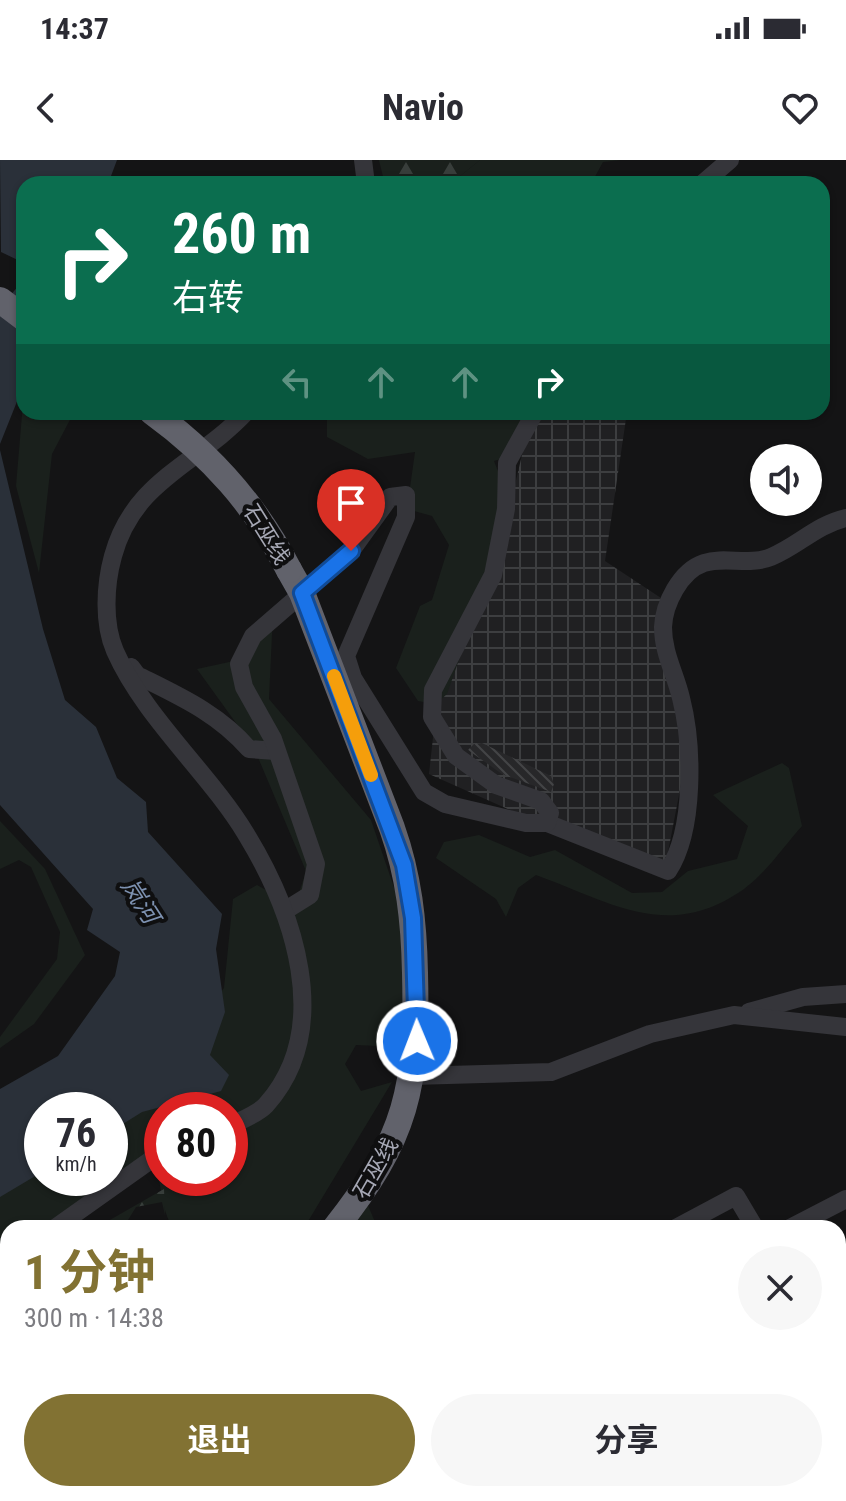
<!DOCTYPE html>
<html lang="zh">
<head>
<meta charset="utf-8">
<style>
  :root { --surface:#fff; --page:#f7f7f7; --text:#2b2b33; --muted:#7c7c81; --accent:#827233 }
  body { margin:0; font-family:"Roboto Condensed","Noto Sans SC",sans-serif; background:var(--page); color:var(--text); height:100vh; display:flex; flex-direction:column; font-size:30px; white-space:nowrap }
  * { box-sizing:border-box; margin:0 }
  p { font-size:26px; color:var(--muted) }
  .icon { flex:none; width:44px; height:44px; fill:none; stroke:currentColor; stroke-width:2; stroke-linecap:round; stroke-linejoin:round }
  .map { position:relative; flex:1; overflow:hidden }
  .details { position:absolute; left:0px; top:1060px; width:846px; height:282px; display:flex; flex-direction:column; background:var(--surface); border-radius:24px 24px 0 0; box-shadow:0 2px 6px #0004 }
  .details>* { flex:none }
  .guide { position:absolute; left:16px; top:16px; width:814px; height:244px; border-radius:24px; box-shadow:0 2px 6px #0004; background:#0b6e4f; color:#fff; overflow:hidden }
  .tools { position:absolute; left:750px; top:284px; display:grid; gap:16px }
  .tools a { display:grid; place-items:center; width:72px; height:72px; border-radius:50%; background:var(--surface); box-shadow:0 2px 6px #0004; font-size:40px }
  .speed { position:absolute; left:24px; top:932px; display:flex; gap:16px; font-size:40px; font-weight:700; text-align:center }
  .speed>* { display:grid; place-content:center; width:104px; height:104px; border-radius:50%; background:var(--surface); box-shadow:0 2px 6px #0004; line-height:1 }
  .speed small { font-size:20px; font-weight:400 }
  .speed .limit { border:12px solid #d22; background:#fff; color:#111 }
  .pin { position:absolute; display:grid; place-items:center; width:68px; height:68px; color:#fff; margin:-82px -34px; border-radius:50% 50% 50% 0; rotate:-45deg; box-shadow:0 0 8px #0007 }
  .pin .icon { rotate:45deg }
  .me { position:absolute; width:88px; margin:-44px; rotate:359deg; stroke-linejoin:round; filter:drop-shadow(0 0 6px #0008) }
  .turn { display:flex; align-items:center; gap:28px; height:168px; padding:0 24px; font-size:36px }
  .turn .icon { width:104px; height:104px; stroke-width:2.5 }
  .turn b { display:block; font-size:56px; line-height:68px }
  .lanes { display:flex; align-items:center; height:76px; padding:0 24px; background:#0003; justify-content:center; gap:40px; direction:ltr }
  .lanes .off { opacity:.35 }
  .round { display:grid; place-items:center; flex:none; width:84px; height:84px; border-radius:42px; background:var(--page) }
  .head { display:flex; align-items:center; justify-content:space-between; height:136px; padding:0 24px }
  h1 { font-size:48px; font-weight:700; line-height:60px; color:var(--accent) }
  .primary-button { display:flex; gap:16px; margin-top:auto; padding:16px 24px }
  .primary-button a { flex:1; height:92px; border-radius:48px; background:var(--accent); color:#fff; font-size:32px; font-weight:700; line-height:92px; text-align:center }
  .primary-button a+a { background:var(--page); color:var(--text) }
  .status { display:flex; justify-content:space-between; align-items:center; height:56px; padding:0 40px; background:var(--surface); direction:ltr }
  .status svg { height:22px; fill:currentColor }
  header { display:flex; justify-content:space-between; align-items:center; height:104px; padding:0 24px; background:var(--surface); font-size:36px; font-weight:700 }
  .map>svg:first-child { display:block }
  .industrial { fill:url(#industrial-grid) }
  .green { fill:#1a201c; fill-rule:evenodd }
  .forest { fill:url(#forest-firs) }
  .water { fill:#2a3039 }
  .building { fill:url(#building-back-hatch) }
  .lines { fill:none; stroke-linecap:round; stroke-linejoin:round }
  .minor { stroke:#35353a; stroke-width:18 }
  .highway { stroke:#61626b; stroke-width:26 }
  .highway-bridge { stroke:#61626b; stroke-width:26 }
  .route-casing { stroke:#114b97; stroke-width:20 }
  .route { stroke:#1a73e8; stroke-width:14 }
  .slow { stroke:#f59e0b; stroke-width:14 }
  .labels { text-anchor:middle; stroke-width:8; stroke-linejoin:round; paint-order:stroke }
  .street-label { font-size:22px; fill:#a6a8b5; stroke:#0f0f10 }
  .water-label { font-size:24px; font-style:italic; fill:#7d91b0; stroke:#0f0f10 }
</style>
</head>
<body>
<div class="status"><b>14:37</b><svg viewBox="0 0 49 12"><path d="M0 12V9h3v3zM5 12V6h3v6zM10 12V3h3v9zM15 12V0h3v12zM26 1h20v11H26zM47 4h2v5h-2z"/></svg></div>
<header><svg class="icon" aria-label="back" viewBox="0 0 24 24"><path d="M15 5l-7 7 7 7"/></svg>Navio<svg class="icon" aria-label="heart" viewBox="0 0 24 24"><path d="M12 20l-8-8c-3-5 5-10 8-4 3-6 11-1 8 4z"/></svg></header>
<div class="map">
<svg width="846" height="1341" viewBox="0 0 846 1341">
  <defs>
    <pattern id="industrial-grid" width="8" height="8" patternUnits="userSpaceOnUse" patternTransform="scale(2)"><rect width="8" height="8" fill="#202022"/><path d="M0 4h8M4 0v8" fill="none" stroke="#3d3e40"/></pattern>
    <pattern id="forest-firs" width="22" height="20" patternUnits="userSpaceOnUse" patternTransform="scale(2)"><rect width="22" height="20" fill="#1a201c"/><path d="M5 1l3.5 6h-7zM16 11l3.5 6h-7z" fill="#383e3b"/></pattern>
    <pattern id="building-back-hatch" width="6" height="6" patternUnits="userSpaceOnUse" patternTransform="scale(2)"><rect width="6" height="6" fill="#272729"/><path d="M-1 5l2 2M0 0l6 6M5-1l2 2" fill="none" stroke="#434446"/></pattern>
  </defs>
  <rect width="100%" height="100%" fill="#141415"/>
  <polygon class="industrial" points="532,252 627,252 605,401 664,440 688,588 663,718 429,614 439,523 496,406"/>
  <g class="green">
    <polygon points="480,0 621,0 603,2 591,24 457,24 460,16"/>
    <polygon points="24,231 24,252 74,252 52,294 39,413 16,326"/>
    <polygon points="327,252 371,252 395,259 400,252 522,252 514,295 494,301 503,324 496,394 447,534 436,544 418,541 396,508 420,446 432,440 449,385 432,356 407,349 415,292 368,299 327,277"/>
    <path d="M273 453 269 539 371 660 402 751 415 849 400 887 356 885 345 904 361 931 392 922 304 1068H173C160 1048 163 1023 153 1001L45 1068H8V1088L0 1091V1018L42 990V1018H110V950L158 914 224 828 233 739 257 725 295 746 306 711 254 588 197 509 243 499ZM162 950H230V1018H162Z"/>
    <path d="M782 603 789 608 802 666C784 686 766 713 744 729 669 782 612 743 536 715L518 728 506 757 496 739 436 698 444 682 479 675 530 697 555 690 632 733 662 732 688 711 737 699 748 666 713 635Z"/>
    <polygon points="0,661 45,709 85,795 34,864 0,888 0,877 57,799 60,772 31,707 19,700 0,709"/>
    <polygon points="364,1036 375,1062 371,1068 341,1068"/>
    <polygon points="8,1314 8,1334 50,1334 55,1341 20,1341 0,1331 0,1319"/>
  </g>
  <g class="forest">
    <polygon points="379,0 480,0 460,16 457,24 385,24"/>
    <polygon points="164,1029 165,1055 162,1042 136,1047 123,1068 96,1068"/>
    <polygon points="8,1119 8,1314 0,1319 0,1123"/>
  </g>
  <g class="water">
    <polygon points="0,0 117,0 108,24 24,24 24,103 1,92"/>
    <polygon points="24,119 24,224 0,284 0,148"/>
    <polygon points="0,290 43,469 65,540 96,567 117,618 146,642 148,672 222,754 216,789 225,852 210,895 229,915 221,931 142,952 110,972 110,950 42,950 42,1012 0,1037 0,929 58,896 115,816 120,792 87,770 93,749 0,645"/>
  </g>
  <polygon class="building" points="482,583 551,616 554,624 551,632 502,614 468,590 474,584"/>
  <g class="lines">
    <g class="minor">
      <polyline points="363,0 366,24"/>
      <polyline points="702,24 730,0"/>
      <path d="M131 507 137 515C179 536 218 553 249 589L276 591"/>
      <path d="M547 663 668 711C695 670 693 585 681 538 675 513 663 493 663 467 664 444 680 411 704 403 725 396 749 406 771 397 798 386 816 365 846 358"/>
      <polyline points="286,750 310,735 316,704 273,579 244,527 239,504 253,476 351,391 390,337 406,335 406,357 346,496 353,518 424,632 445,644 526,663 547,663 550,653 541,641 496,625 456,596 432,557 433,530 493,415 506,349 507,303 535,252"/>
      <polyline points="749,852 803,837 846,834"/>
      <polyline points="412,916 551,912 650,874 734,855 846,867"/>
      <path d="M230 966C241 960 258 954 266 945 335 868 293 751 246 674 210 614 144 557 115 491 103 463 105 425 113 396 134 319 198 304 246 252"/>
      <polyline points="55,1068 162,992"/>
      <polyline points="676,1068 736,1036 755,1068"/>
      <polyline points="790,1068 846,1039"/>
      <polyline points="0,1102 8,1099"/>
      <polyline points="838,1219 846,1218"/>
      <polyline points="472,1341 476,1334"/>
      <polyline points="704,1341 718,1334"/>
    </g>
    <g class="highway">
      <polyline points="0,140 24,158"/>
      <path d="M289 410 302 433 392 668C409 716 414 762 415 813 418 926 407 978 335 1068"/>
      <polyline points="202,1341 203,1334"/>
    </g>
    <path class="highway-bridge" d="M152 252C211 295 256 345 289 410"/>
  </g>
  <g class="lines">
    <defs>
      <polyline id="route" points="351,391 302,433 404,705 413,758 417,881"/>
    </defs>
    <use href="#route" class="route-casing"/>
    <use href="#route" class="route"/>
    <polyline class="slow" points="334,516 371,615"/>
  </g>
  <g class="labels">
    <g class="street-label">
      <text transform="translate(267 374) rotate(58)" y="8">石巫线</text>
      <text transform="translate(375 1008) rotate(-60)" y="8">石巫线</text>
    </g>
    <g class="water-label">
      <text transform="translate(140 741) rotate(57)" y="8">岚河</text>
    </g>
  </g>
</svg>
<div class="tools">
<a><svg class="icon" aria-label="sound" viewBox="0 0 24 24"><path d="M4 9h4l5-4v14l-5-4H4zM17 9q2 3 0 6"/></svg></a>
</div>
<div class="speed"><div>76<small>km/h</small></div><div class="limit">80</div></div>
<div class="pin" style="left:351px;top:391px;background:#d93025"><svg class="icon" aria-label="arrive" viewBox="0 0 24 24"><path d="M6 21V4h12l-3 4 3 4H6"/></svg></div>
<svg class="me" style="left:417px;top:881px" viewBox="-20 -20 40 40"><circle r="17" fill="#1a73e8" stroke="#fff" stroke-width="3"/><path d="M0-11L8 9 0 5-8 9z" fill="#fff"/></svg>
<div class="guide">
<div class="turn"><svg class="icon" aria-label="right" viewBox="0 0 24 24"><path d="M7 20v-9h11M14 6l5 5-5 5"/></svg><div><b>260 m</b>右转</div></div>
<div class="lanes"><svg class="icon off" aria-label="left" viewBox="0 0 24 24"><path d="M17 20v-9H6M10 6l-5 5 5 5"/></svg><svg class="icon off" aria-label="ahead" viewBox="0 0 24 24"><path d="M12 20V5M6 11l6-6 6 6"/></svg><svg class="icon off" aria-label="ahead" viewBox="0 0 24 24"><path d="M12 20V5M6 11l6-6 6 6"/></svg><svg class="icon" aria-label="right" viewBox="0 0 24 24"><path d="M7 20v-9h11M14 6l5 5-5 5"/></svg></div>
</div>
<section class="details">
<div class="head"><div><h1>1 分钟</h1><p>300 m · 14:38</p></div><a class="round"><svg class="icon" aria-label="close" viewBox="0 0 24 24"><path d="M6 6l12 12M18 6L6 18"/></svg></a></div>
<div class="primary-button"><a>退出</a><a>分享</a></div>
</section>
</div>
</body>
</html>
